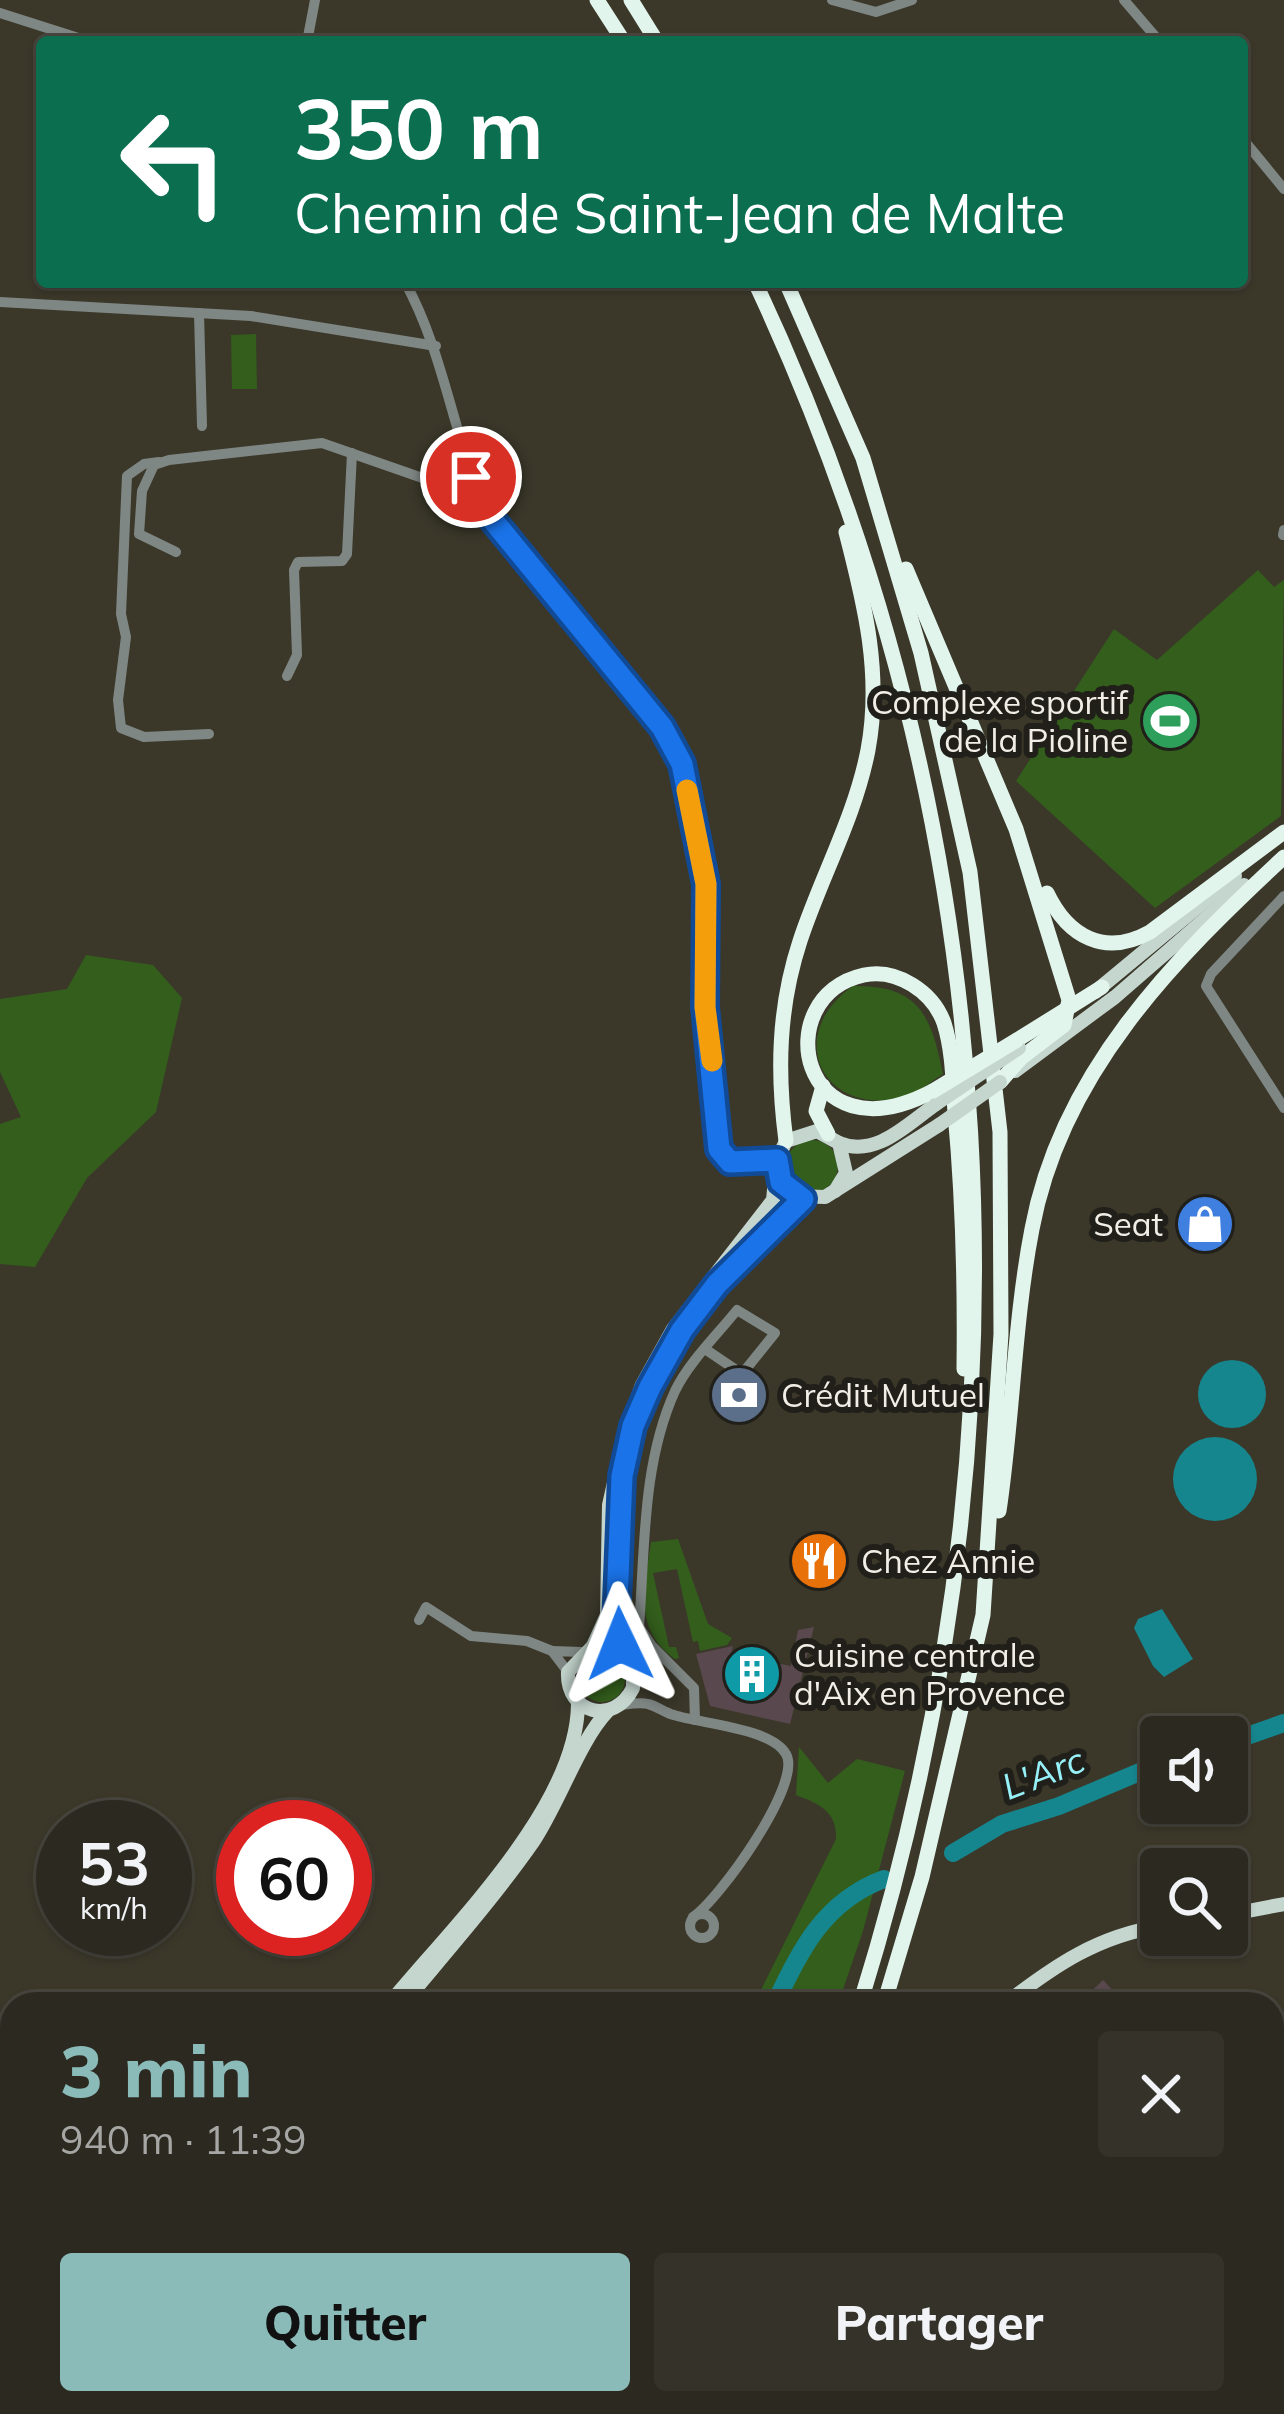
<!DOCTYPE html>
<html lang="fr">
<head>
<meta charset="utf-8">
<style>
  :root { --surface:#2c2a20; --page:#343229; --text:#f1f3f6; --muted:#a6a7a5; --line:#48463e; --accent:#8bbbb9 }
  body { margin:0; font-family:Mulish,sans-serif; background:var(--page); color:var(--text); height:100vh; display:flex; flex-direction:column; font-size:45px; white-space:nowrap }
  * { box-sizing:border-box; margin:0 }
  p { font-size:39px; color:var(--muted) }
  .icon { flex:none; width:66px; height:66px; fill:none; stroke:currentColor; stroke-width:2; stroke-linecap:round; stroke-linejoin:round }
  .map { position:relative; flex:1; overflow:hidden }
  .drawer { position:absolute; left:0px; top:1992px; width:1284px; height:423px; display:flex; flex-direction:column; background:var(--surface); border-radius:36px 36px 0 0; box-shadow:0 3px 9px #0004,0 0 0 3px var(--line) }
  .drawer>* { flex:none }
  .guide { position:absolute; left:36px; top:36px; width:1212px; height:252px; border-radius:12px; box-shadow:0 3px 9px #0004,0 0 0 3px var(--line); background:#0b6e4f; color:#fff; overflow:hidden }
  .tools { position:absolute; left:1140px; top:1716px; display:grid; gap:24px }
  .tools a { display:grid; place-items:center; width:108px; height:108px; border-radius:12px; background:var(--surface); box-shadow:0 3px 9px #0004,0 0 0 3px var(--line); font-size:60px }
  .speed { position:absolute; left:36px; top:1800px; display:flex; gap:24px; font-size:60px; font-weight:700; text-align:center }
  .speed>* { display:grid; place-content:center; width:156px; height:156px; border-radius:50%; background:var(--surface); box-shadow:0 3px 9px #0004,0 0 0 3px var(--line); line-height:1 }
  .speed small { font-size:30px; font-weight:400 }
  .speed .limit { border:18px solid #d22; background:#fff; color:#111 }
  .pin { position:absolute; display:grid; place-items:center; width:102px; height:102px; color:#fff; margin:-51px; border:6px solid #fff; border-radius:50%; box-shadow:0 3px 12px #0007 }
  .me { position:absolute; width:132px; margin:-66px; rotate:358deg; stroke-linejoin:round; filter:drop-shadow(0 0 9px #0008) }
  .turn { display:flex; align-items:center; gap:42px; height:252px; padding:0 60px; font-size:54px }
  .turn .icon { width:156px; height:156px; stroke-width:2.5 }
  .turn b { display:block; font-size:84px; line-height:102px }
  .round { display:grid; place-items:center; flex:none; width:126px; height:126px; border-radius:12px; background:var(--page) }
  .overview { display:flex; align-items:center; justify-content:space-between; height:204px; padding:0 60px }
  h1 { font-size:72px; font-weight:800; line-height:90px; color:var(--accent) }
  .button { display:flex; gap:24px; margin-top:auto; padding:24px 60px }
  .button a { flex:1; height:138px; border-radius:12px; background:var(--accent); color:#111; font-size:48px; font-weight:800; line-height:138px; text-align:center }
  .button a+a { background:var(--page); color:var(--text) }
  .map>svg:first-child { display:block }
  .green { fill:#335e1c }
  .water { fill:#16868e }
  .lines { fill:none; stroke-linecap:round; stroke-linejoin:round }
  .river { stroke:#16868e; stroke-width:18 }
  .building { fill:#59484e }
  .minor { stroke:#7f8784; stroke-width:10 }
  .major { stroke:#c5d6cf; stroke-width:14 }
  .highway { stroke:#e1f5ed; stroke-width:15 }
  .major-bridge { stroke:#c5d6cf; stroke-width:14 }
  .highway-bridge { stroke:#e1f5ed; stroke-width:15 }
  .route-casing { stroke:#114b97; stroke-width:30 }
  .route { stroke:#1a73e8; stroke-width:21 }
  .slow { stroke:#f59e0b; stroke-width:21 }
  .labels { text-anchor:middle; stroke-width:12; stroke-linejoin:round; paint-order:stroke }
  .poi-label { font-size:33px; fill:#f0eee6; stroke:#201f19; text-anchor:start }
  .water-label { font-size:36px; font-style:italic; fill:#97f1f9; stroke:#201f19 }
</style>
</head>
<body>
<div class="map">
<svg width="1284" height="2414" viewBox="0 0 1284 2414">
  <rect width="100%" height="100%" fill="#3b382a"/>
  <g class="green">
    <polygon points="256,334 257,389 232,389 231,335"/>
    <polygon points="1258,570 1274,587 1284,580 1281,816 1155,908 1016,781 1114,629 1157,660"/>
    <polygon points="86,955 153,965 182,998 156,1112 87,1178 35,1267 0,1264 0,1124 21,1117 0,1072 0,999 67,989"/>
    <path d="M853 986C920 985 931 1016 943 1074 931 1081 916 1095 903 1098 820 1116 784 1034 853 986Z"/>
    <circle cx="812" cy="1166" r="26"/>
    <path d="M678 1539 708 1624 732 1638 727 1645 700 1651 698 1641 693 1642 677 1569 653 1573 669 1647H676L679 1658 675 1659C632 1628 645 1587 651 1542Z"/>
    <circle cx="602" cy="1679" r="23"/>
    <path d="M799 1747 828 1783 857 1759 905 1771 863 1931 838 2004H754L836 1839C837 1811 819 1804 796 1795Z"/>
    <polygon points="1272,2041 1284,2041 1284,2414 927,2414 927,2403 1272,2403"/>
    <polygon points="100,2403 320,2403 323,2406 316,2414 104,2414 94,2407"/>
    <polygon points="547,2403 663,2403 658,2414 542,2414"/>
  </g>
  <g class="water">
    <circle cx="1232" cy="1394" r="34"/>
    <circle cx="1215" cy="1479" r="42"/>
    <polygon points="1162,1609 1193,1659 1164,1677 1153,1666 1134,1628 1138,1619"/>
  </g>
  <g class="lines">
    <g class="river">
      <polyline points="1227,1743 1284,1723"/>
      <polyline points="953,1853 1002,1824 1059,1806 1161,1763"/>
      <path d="M775 2004C800 1949 825 1901 884 1879"/>
      <polyline points="586,2414 589,2403"/>
    </g>
  </g>
  <g class="building">
    <polygon points="814,1627 790,1724 710,1706 696,1654 733,1646 731,1654 791,1666 798,1630"/>
    <polygon points="1103,1980 1118,1996 1109,2004 1054,2004 1068,1991 1079,2003"/>
  </g>
  <g class="lines">
    <g class="minor">
      <polyline points="832,0 876,12 912,0"/>
      <polyline points="1124,0 1160,42"/>
      <polyline points="0,13 91,42"/>
      <polyline points="307,42 315,0"/>
      <polyline points="1242,138 1284,189"/>
      <path d="M405 282C445 355 453 437 487 513L661 726 682 764 706 884 705 1008 719 1149 730 1162 777 1160"/>
      <polyline points="0,302 251,316 436,346"/>
      <polyline points="199,313 202,426"/>
      <polyline points="159,462 144,464 127,476 121,614 126,637 118,700 121,728 144,737 209,734"/>
      <polyline points="1283,535 1284,530"/>
      <polyline points="176,552 139,534 142,491 154,465 169,460 322,443 454,489 466,487 471,477"/>
      <polyline points="287,676 297,655 294,570 298,562 342,561 347,554 352,453"/>
      <polyline points="1284,896 1211,974 1206,986 1284,1108"/>
      <polyline points="419,1620 426,1607 471,1636 527,1641 552,1651"/>
      <polyline points="568,1672 552,1651 582,1652"/>
      <path d="M621 1705C629 1704 640 1702 648 1704 657 1706 665 1713 674 1715 702 1724 771 1728 786 1754 803 1783 719 1900 693 1917"/>
      <path d="M695 1720 694 1688 652 1646 639 1627C645 1548 642 1464 675 1391 689 1362 717 1335 737 1310L775 1333 742 1374 705 1349"/>
      <circle cx="702" cy="1926" r="12"/>
      <polyline points="69,2403 78,2414"/>
      <polyline points="501,2414 505,2403"/>
    </g>
    <g class="major">
      <polyline points="1095,992 1235,876"/>
      <polyline points="1015,1071 1115,997 1244,885"/>
      <path d="M839 1143C876 1158 906 1125 936 1104"/>
      <polyline points="778,1174 794,1196 825,1197 939,1125"/>
      <path d="M803 1199 747 1249 682 1330 633 1426 622 1476 616 1628 633 1670V1688C614 1726 566 1714 568 1672L593 1646 607 1615 609 1505 626 1429 642 1385 673 1329 773 1200 777 1160 786 1141 817 1131 839 1143 846 1173 835 1191"/>
      <polyline points="1227,1915 1284,1904"/>
      <path d="M389 2004C452 1927 577 1807 578 1704"/>
      <path d="M403 2004C447 1951 493 1899 533 1842 558 1805 580 1740 607 1712"/>
      <path d="M1005 2004C1055 1965 1098 1936 1161 1926"/>
      <polyline points="0,2358 12,2346"/>
      <polyline points="735,2414 741,2403"/>
    </g>
    <g class="highway">
      <polyline points="597,0 624,42"/>
      <polyline points="631,0 657,42"/>
      <path d="M755 282C1011 828 1039 1430 860 2004"/>
      <polyline points="786,282 863,458 921,653 970,872 1000,1132 1001,1334 983,1615 922,1877 884,2004"/>
      <polyline points="906,569 1016,829 1069,1000 1064,1025 1021,1058 1000,1082"/>
      <path d="M1047 893C1068 937 1105 957 1150 932L1284 832"/>
      <polyline points="1017,1040 1102,987"/>
      <polyline points="823,1086 816,1111 828,1134"/>
      <path d="M933 1091C799 1162 767 996 864 975 897 968 933 992 944 1023 953 1051 953 1084 955 1113 963 1198 965 1284 964 1369"/>
      <path d="M786 1141C777 1073 778 1008 800 941 821 877 855 817 868 750 882 675 865 605 846 532"/>
      <path d="M999 1511C1013 1417 1014 1322 1032 1229 1061 1073 1173 960 1284 857"/>
      <polyline points="680,2414 686,2403"/>
      <polyline points="705,2414 711,2403"/>
    </g>
    <g class="major-bridge">
      <polyline points="936,1104 1019,1048"/>
      <polyline points="939,1125 1000,1082"/>
    </g>
    <polyline class="highway-bridge" points="933,1091 1017,1040"/>
  </g>
  <g class="lines">
    <defs>
      <polyline id="route" points="471,477 487,513 662,727 682,764 706,884 705,1007 719,1149 730,1162 777,1160 781,1182 803,1199 717,1284 682,1330 650,1387 633,1426 622,1476 616,1628 620,1644"/>
    </defs>
    <use href="#route" class="route-casing"/>
    <use href="#route" class="route"/>
    <polyline class="slow" points="687,790 706,884 705,1007 712,1061"/>
  </g>
  <defs>
    <symbol id="stadium-disc" viewBox="-11 -11 22 22"><circle r="9.5" fill="#2e9e5b" stroke="#201f19"/><path d="M0-5a6.5 5 0 1 0 0 10a6.5 5 0 1 0 0-10ZM-3.5-1.8h7v3.6h-7Z" fill="#fff"/></symbol>
    <symbol id="shop-disc" viewBox="-11 -11 22 22"><circle r="9.5" fill="#3f7fe0" stroke="#201f19"/><path d="M-5-2.5h2.3a2.7 3.5 0 0 1 5.4 0H5L5.5 6h-11ZM-1.5-2.5h3a1.5 2.3 0 0 0-3 0Z" fill="#fff"/></symbol>
    <symbol id="bank-disc" viewBox="-11 -11 22 22"><circle r="9.5" fill="#5c6f8a" stroke="#201f19"/><path d="M-6-4H6V4H-6ZM0-2.3a2.3 2.3 0 1 0 0 4.6a2.3 2.3 0 1 0 0-4.6Z" fill="#fff"/></symbol>
    <symbol id="restaurant-disc" viewBox="-11 -11 22 22"><circle r="9.5" fill="#e8710a" stroke="#201f19"/><path d="M-5-6h1v4h1v-4h1v4h1v-4h1v5L-1.5 .5V6h-2V.5L-5-1ZM5-6V6H3V1.5H1.5Q1.5-4 5-6Z" fill="#fff"/></symbol>
    <symbol id="building-disc" viewBox="-11 -11 22 22"><circle r="9.5" fill="#0f9aa8" stroke="#201f19"/><path d="M-4-6H4V6H1V3H-1V6H-4ZM-2.5-4.3h1.7v1.8h-1.7ZM.8-4.3h1.7v1.8H.8ZM-2.5-1h1.7V.8h-1.7ZM.8-1h1.7V.8H.8Z" fill="#fff"/></symbol>
  </defs>
  <g fill-rule="evenodd">
    <use href="#stadium-disc" x="1137" y="688" width="66" height="66"/>
    <use href="#shop-disc" x="1172" y="1191" width="66" height="66"/>
    <use href="#bank-disc" x="706" y="1362" width="66" height="66"/>
    <use href="#restaurant-disc" x="786" y="1528" width="66" height="66"/>
    <use href="#building-disc" x="719" y="1641" width="66" height="66"/>
  </g>
  <g class="labels">
    <g class="poi-label">
      <text x="1128" y="714" text-anchor="end">Complexe sportif<tspan x="1128" dy="38">de la Pioline</tspan></text>
      <text x="1163" y="1236" text-anchor="end">Seat</text>
      <text x="781" y="1407">Crédit Mutuel</text>
      <text x="861" y="1573">Chez Annie</text>
      <text x="794" y="1667">Cuisine centrale<tspan x="794" dy="38">d'Aix en Provence</tspan></text>
    </g>
    <g class="water-label">
      <text transform="translate(1043 1773) rotate(-21)" y="13">L'Arc</text>
    </g>
  </g>
</svg>
<div class="tools">
<a><svg class="icon" aria-label="sound" viewBox="0 0 24 24"><path d="M4 9h4l5-4v14l-5-4H4zM17 9q2 3 0 6"/></svg></a>
<a><svg class="icon" aria-label="search" viewBox="0 0 24 24"><circle cx="10" cy="10" r="6"/><path d="M15 15l6 6"/></svg></a>
</div>
<div class="speed"><div>53<small>km/h</small></div><div class="limit">60</div></div>
<div class="pin" style="left:471px;top:477px;background:#d93025"><svg class="icon" aria-label="arrive" viewBox="0 0 24 24"><path d="M6 21V4h12l-3 4 3 4H6"/></svg></div>
<svg class="me" style="left:620px;top:1644px" viewBox="-20 -20 40 40"><path d="M0-17L14 15 0 8-14 15z" fill="#1a73e8" stroke="#fff" stroke-width="4"/></svg>
<div class="guide">
<div class="turn"><svg class="icon" aria-label="left" viewBox="0 0 24 24"><path d="M17 20v-9H6M10 6l-5 5 5 5"/></svg><div><b>350 m</b>Chemin de Saint-Jean de Malte</div></div>
</div>
<section class="drawer">
<div class="overview"><div><h1>3 min</h1><p>940 m · 11:39</p></div><a class="round"><svg class="icon" aria-label="close" viewBox="0 0 24 24"><path d="M6 6l12 12M18 6L6 18"/></svg></a></div>
<div class="button"><a>Quitter</a><a>Partager</a></div>
</section>
</div>
</body>
</html>
